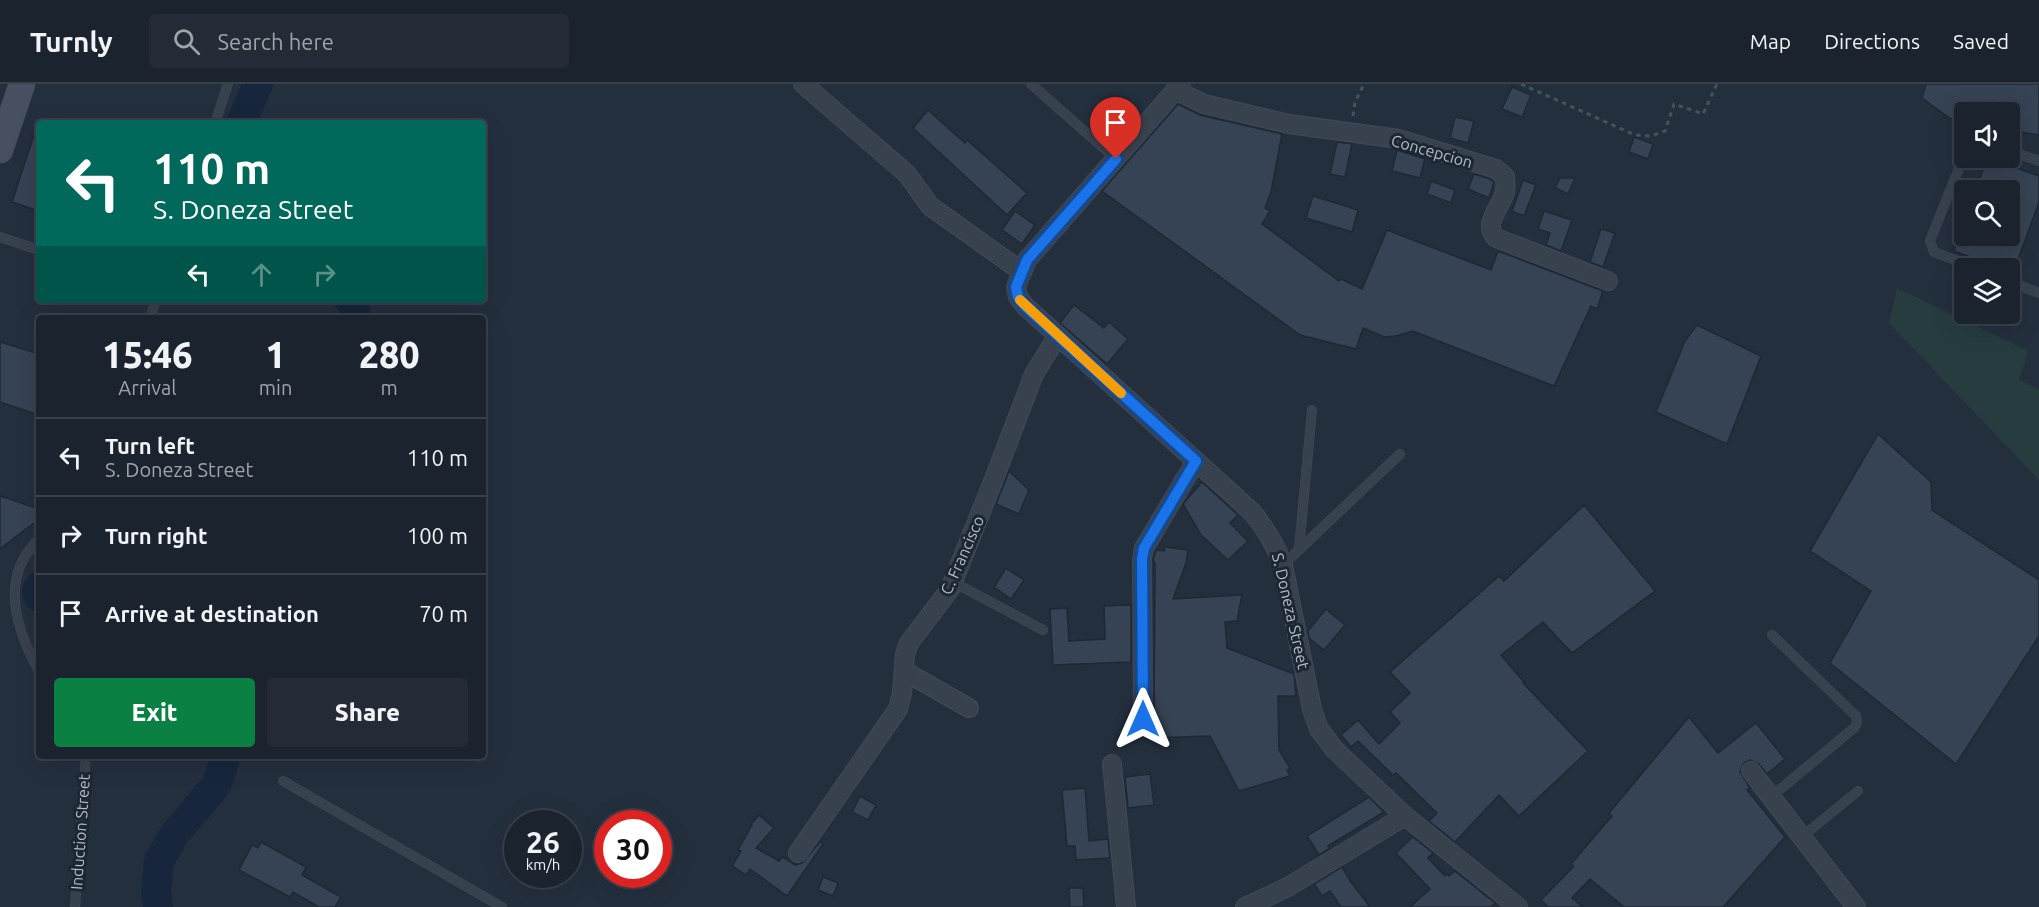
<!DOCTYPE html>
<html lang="en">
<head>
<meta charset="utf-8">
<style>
  :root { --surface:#1b232e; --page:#242b36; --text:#f1f3f6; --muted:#a0a4aa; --line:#39404a; --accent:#0b8043 }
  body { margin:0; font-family:Ubuntu,sans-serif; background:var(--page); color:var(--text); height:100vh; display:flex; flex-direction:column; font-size:22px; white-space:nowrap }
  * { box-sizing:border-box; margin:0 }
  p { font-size:20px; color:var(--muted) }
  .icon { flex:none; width:33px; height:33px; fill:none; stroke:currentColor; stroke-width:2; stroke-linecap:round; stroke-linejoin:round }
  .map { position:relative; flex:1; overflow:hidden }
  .panel { position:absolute; left:36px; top:231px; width:450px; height:444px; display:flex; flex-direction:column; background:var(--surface); border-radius:6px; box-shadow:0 6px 24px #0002,0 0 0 2px var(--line) }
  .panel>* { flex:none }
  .top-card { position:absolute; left:36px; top:36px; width:450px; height:183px; border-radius:6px; box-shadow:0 6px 24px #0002,0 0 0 2px var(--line); background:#00695c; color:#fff; overflow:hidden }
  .buttons { position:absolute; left:1954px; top:18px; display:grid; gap:12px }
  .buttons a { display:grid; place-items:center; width:66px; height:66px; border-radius:6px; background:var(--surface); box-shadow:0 6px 24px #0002,0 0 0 2px var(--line); font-size:30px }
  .speed { position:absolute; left:504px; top:726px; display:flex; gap:12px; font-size:30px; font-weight:700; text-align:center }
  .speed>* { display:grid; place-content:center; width:78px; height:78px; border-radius:50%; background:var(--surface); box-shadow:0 6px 24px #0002,0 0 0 2px var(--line); line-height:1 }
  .speed small { font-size:15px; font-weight:400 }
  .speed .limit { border:9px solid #d22; background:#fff; color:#111 }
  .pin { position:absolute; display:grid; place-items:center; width:51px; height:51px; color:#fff; margin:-62px -26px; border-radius:50% 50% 50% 0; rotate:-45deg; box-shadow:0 0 6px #0007 }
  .pin .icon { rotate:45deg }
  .me { position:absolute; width:66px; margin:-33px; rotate:0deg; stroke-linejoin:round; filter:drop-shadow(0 0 4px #0008) }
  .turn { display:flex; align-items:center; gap:21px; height:126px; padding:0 18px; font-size:27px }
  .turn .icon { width:78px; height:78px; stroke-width:2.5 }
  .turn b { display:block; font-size:42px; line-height:51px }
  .lanes { display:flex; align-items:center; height:57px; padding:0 18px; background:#0003; justify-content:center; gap:30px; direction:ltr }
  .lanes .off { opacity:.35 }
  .eta { display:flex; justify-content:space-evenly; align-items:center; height:102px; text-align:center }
  .eta b { font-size:36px; font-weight:800; line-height:42px }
  .action { display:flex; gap:12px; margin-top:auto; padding:12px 18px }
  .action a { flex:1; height:69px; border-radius:6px; background:var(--accent); color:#fff; font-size:24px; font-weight:800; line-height:69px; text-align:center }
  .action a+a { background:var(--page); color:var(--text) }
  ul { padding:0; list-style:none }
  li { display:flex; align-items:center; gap:18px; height:78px; padding:0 18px; border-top:2px solid var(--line) }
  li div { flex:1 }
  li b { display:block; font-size:22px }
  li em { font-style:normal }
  header { display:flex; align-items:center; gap:36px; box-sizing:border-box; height:84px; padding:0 30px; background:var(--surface); border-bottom:2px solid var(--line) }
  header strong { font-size:28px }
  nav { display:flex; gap:33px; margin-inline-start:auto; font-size:21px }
  .search { width:420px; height:54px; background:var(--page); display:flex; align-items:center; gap:15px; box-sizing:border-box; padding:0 21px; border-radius:6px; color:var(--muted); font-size:22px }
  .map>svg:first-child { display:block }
  .green { fill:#263c3f }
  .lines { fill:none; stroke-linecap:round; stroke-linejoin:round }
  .river { stroke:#17263c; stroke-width:30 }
  .building { fill:#364354; stroke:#1f2835; stroke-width:1.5 }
  .lane-casing { stroke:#414a57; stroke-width:10 }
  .street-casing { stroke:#414a57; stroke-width:20 }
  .secondary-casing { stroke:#414a57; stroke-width:27 }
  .path { stroke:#3f5557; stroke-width:3; stroke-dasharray:4.5 4.5; stroke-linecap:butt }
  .lane { stroke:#38414e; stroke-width:9 }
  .street { stroke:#38414e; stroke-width:18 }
  .secondary { stroke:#465061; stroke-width:26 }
  .route-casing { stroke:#114b97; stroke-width:15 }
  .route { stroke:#1a73e8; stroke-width:10 }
  .slow { stroke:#f59e0b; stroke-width:10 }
  .labels { text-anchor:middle; stroke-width:6; stroke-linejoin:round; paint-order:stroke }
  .street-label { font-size:16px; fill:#b4bcc9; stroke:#1d2633 }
</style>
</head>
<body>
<header>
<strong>Turnly</strong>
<div class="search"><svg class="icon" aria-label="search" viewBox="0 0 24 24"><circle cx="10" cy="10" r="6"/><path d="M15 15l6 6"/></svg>Search here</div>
<nav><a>Map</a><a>Directions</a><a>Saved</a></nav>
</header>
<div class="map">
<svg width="2039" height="823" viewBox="0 0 2039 823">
  <rect width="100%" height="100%" fill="#242f3e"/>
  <polygon class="green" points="1897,204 2028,267 2019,296 2039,305 2039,396 1889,239"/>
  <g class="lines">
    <g class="river">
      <polyline points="241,39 258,0"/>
      <polyline points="349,216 355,225 354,234"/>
      <polyline points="39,503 37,508 39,513"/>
      <polyline points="158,823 156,807 159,777 174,751 217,700 226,672"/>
    </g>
  </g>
  <g class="building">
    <polygon points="1926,0 2039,0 2039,51 2010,46 2010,28 1965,28 1965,37 1951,35 1922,14"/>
    <polygon points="1512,3 1531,11 1522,33 1502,25"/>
    <polygon points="1178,20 1200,31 1282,50 1271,108 1265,124 1270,127 1262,140 1339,197 1341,195 1362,205 1387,146 1491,186 1498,167 1603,207 1597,225 1591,222 1554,302 1413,247 1396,252 1384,253 1363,244 1356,265 1300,251 1102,107"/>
    <polygon points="928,26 965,59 967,56 1027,109 1007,131 913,44"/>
    <polygon points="1455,33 1474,37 1468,59 1450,54"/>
    <polygon points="36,45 39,45 39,127 12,118"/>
    <polygon points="1634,53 1653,60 1648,75 1629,68"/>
    <polygon points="1337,58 1352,60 1345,93 1330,90"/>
    <polygon points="1397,66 1425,75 1420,94 1392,87"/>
    <polygon points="1988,74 2039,92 2039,118 2012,192 2010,191 2010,184 1999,184 1954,167 1959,152 1986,152 2010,160 2010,106 1975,106"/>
    <polygon points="1474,90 1490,95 1494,98 1489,114 1468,105"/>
    <polygon points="1560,94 1575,94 1568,110 1555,104"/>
    <polygon points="1523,96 1536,101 1524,132 1512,127"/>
    <polygon points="1431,97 1455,106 1451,119 1427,110"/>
    <polygon points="1313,112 1358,126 1352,148 1306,134"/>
    <polygon points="1015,127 1035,141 1022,160 1002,146"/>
    <polygon points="1544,127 1572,136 1561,167 1546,161 1550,149 1538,145"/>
    <polygon points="1601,145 1615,149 1603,183 1590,178"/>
    <polygon points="1074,221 1104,244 1109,238 1128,255 1107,280 1060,239"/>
    <polygon points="1697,241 1761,272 1727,360 1656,328 1685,257"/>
    <polygon points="0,258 39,270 39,331 0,318"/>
    <polygon points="1878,350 1931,398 1932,426 2039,496 2039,552 1956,680 1830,579 1871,507 1810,467"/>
    <polygon points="1009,387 1029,406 1019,430 996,420"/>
    <polygon points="1202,398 1238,431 1230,439 1248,457 1228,476 1201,451 1183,420"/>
    <polygon points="0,412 39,425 39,435 0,465"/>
    <polygon points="1584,421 1655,507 1572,569 1543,538 1501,571 1524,598 1523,599 1588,667 1519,732 1499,711 1455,758 1429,737 1437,729 1396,689 1393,691 1358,657 1351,663 1341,651 1358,636 1379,660 1400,639 1390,628 1410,609 1390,588 1499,492 1504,497"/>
    <polygon points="1165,463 1188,466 1186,479 1173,515 1242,511 1237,537 1225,538 1227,564 1294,590 1296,612 1278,612 1279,666 1290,684 1287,686 1290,692 1239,707 1210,652 1149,654 1149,645 1154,635 1155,479 1153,476 1156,466 1164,467"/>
    <polygon points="1006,484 1024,496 1011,515 994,503"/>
    <polygon points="1131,521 1131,578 1053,581 1050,525 1067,524 1069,557 1105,555 1104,522"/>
    <polygon points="1326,525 1345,541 1324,566 1309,554 1308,547"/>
    <polygon points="1689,633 1718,669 1756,639 1785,675 1767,690 1759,680 1750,676 1744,679 1740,688 1750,704 1747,706 1785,753 1723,823 1624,823 1590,795 1572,814 1583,823 1548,823 1541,816 1574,782 1571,780 1612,732 1609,729"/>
    <polygon points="1150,690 1154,721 1128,724 1125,693"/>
    <polygon points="1085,704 1089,757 1108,755 1110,774 1076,776 1075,762 1067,762 1062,706"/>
    <polygon points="860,712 876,721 868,736 852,728"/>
    <polygon points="1369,713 1384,728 1328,762 1330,764 1319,771 1307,752"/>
    <polygon points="759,731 774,744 756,764 779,777 783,773 795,781 802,779 820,758 823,760 787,812 750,785 746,791 732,782 741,767 738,766 752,741 751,740"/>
    <polygon points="1413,753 1433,769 1428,774 1445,792 1447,790 1449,792 1455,787 1495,819 1491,823 1410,823 1430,805 1396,769"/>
    <polygon points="261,758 306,783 302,791 341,813 335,823 319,823 293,808 290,813 239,786 252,761 258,764"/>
    <polygon points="1342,783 1351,798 1370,823 1341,823 1330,807 1322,812 1314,800"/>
    <polygon points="823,793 838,799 833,812 818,806"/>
    <polygon points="1069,804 1083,804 1084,823 1070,823"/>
  </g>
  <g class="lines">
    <defs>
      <g id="lane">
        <polyline points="1031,0 1116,75"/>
        <polyline points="215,39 228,0"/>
        <polyline points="2010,67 2039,77"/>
        <polyline points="1965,69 1930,157 1934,168 1977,184"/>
        <polyline points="0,153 39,166"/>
        <polyline points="2010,198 2039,209"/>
        <polyline points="150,234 156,216"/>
        <path d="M39 455C0 492 14 542 39 587"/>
        <polyline points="1299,465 1312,326"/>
        <polyline points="1283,481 1400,370"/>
        <polyline points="953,498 1043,546"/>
        <polyline points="283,697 502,823"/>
        <polyline points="1772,712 1854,644 1857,639 1856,632 1772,551"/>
        <polyline points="1803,752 1858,707"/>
        <polyline points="75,823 86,672"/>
      </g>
      <g id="street">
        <polyline points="803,0 907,90 930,122 1021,187"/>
        <path d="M1181 0 1027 176 1016 203 1018 213 1025 222 1252 428C1266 445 1275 460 1283 481L1312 625 1319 645 1334 665 1405 732 1518 823"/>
        <path d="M1175 6 1204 20 1289 40 1399 55 1496 85 1505 93C1505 97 1506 103 1505 108 1501 123 1482 140 1496 154L1608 197"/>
        <polyline points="904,587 969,624"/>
        <polyline points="1143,635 1142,475 1144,464 1196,377"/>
        <polyline points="1112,680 1126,823"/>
        <polyline points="1751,687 1856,823"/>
        <polyline points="798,769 898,625 902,609 905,570 909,559 950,505 994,395 1034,290 1057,253"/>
        <polyline points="1245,823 1288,803 1405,732"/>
      </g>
      <polyline id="secondary" points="0,66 22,0"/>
    </defs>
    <use href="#lane" class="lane-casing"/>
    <use href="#street" class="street-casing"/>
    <use href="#secondary" class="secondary-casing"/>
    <g class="path">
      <polyline points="1521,0 1635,51 1651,52 1665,47 1674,20 1703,30 1717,0"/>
      <polyline points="1353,32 1355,18 1364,0"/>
    </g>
    <use href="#lane" class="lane"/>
    <use href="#street" class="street"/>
    <use href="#secondary" class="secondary"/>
  </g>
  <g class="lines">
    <defs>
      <polyline id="route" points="1116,75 1027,176 1016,203 1018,213 1025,222 1196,377 1144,464 1142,475 1143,635"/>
    </defs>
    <use href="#route" class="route-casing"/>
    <use href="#route" class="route"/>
    <polyline class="slow" points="1020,216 1121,309"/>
  </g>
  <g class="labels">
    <g class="street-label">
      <text transform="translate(1432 67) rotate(16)" y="6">Concepcion</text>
      <text transform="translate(962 471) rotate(-66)" y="6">C. Francisco</text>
      <text transform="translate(1291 527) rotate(77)" y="6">S. Doneza Street</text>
      <text transform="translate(80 748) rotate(-86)" y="6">Induction Street</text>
    </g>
  </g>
</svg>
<div class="buttons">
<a><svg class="icon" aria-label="sound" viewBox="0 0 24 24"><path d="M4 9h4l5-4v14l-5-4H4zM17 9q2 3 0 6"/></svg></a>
<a><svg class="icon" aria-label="search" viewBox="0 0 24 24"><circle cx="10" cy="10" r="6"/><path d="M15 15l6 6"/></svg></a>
<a><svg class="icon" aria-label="layers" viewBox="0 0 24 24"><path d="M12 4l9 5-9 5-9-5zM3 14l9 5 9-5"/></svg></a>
</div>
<div class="speed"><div>26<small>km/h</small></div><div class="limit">30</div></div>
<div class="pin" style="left:1116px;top:75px;background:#d93025"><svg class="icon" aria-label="arrive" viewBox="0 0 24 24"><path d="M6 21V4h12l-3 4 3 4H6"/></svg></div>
<svg class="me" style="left:1143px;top:635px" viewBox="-20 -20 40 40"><path d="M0-17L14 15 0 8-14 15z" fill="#1a73e8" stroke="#fff" stroke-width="4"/></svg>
<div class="top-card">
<div class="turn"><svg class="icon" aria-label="left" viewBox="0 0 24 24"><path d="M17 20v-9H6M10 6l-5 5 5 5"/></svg><div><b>110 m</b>S. Doneza Street</div></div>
<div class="lanes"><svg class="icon" aria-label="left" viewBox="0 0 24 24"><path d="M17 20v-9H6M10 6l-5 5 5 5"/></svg><svg class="icon off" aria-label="ahead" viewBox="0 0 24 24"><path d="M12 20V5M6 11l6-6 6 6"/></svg><svg class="icon off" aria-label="right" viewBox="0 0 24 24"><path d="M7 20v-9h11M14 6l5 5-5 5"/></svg></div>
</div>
<section class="panel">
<div class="eta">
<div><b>15:46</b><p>Arrival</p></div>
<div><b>1</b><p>min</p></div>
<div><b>280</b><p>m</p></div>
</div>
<ul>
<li><svg class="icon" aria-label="left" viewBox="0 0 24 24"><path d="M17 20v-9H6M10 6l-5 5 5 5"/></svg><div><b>Turn left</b><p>S. Doneza Street</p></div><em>110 m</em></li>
<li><svg class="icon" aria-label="right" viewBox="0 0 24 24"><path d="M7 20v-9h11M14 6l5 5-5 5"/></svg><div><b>Turn right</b></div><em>100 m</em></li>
<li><svg class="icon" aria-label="arrive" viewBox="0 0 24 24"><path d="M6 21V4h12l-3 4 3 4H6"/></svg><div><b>Arrive at destination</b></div><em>70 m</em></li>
</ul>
<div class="action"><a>Exit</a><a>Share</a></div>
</section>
</div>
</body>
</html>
